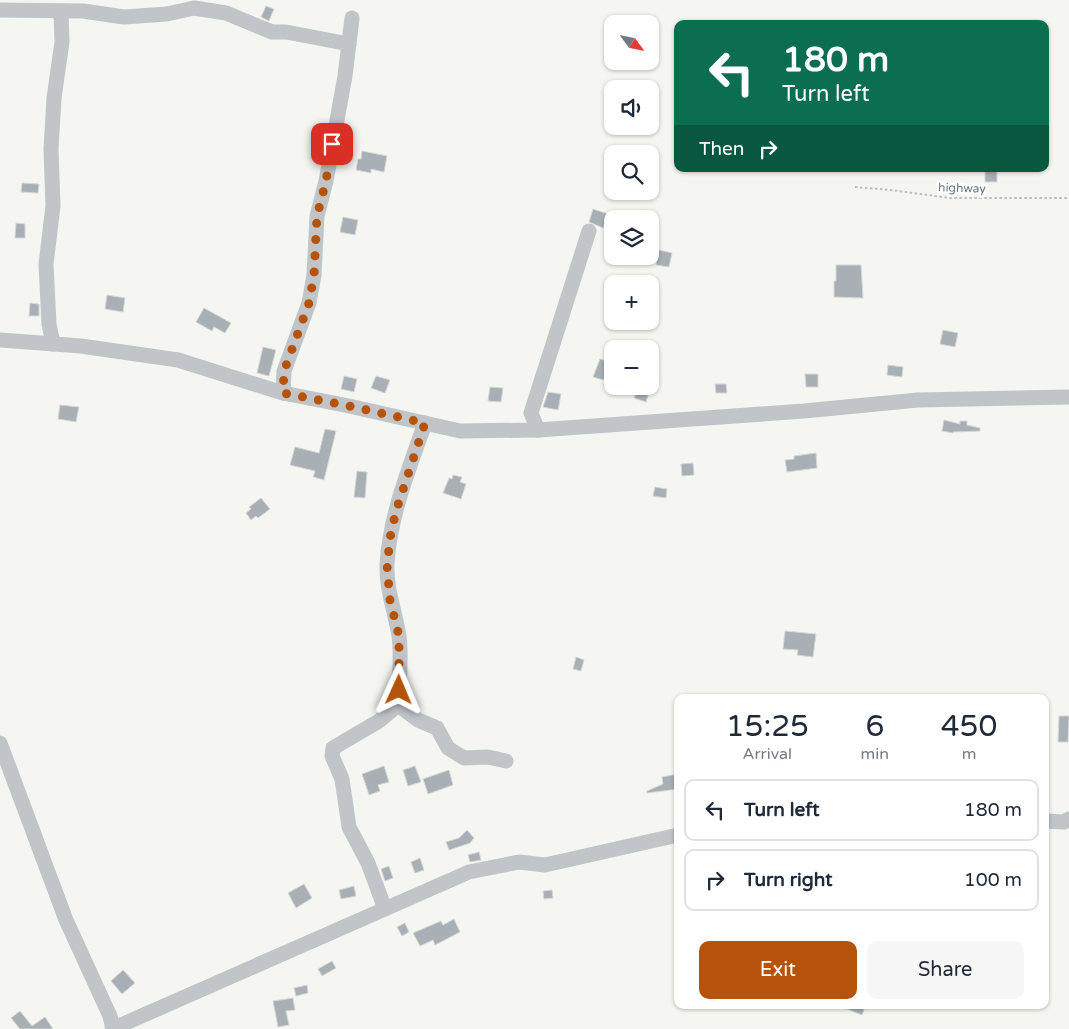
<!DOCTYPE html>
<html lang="en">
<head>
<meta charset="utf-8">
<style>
  :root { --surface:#fff; --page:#f6f6f7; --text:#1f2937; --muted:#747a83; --line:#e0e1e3; --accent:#b45309 }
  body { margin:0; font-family:"Varela Round",sans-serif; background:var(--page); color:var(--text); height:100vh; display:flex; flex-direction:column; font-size:19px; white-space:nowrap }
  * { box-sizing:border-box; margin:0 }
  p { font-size:16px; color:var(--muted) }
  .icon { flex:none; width:28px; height:28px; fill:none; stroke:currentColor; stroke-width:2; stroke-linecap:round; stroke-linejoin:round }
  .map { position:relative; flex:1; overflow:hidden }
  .drawer { position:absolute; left:674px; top:694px; width:375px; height:315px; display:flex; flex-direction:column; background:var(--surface); border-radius:10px; box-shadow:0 1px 4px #0004 }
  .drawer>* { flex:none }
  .guide { position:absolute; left:674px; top:20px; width:375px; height:152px; border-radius:10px; box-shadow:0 1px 4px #0004; background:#0b6e4f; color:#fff; overflow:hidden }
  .needle { width:32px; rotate:123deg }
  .buttons { position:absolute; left:604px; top:15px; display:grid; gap:10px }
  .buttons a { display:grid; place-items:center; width:55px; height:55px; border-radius:10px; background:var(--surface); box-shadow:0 1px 4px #0004; font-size:25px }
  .pin { position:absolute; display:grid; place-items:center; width:42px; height:42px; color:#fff; margin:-21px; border-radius:10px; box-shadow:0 2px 8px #0006 }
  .me { position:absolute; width:55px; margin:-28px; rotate:1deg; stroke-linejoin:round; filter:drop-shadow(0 0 4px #0008) }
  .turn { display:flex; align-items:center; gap:18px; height:105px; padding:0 25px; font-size:22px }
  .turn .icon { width:65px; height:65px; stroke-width:2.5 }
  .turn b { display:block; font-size:35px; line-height:42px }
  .then { display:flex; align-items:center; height:48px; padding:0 25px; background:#0003; gap:10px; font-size:19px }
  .eta { display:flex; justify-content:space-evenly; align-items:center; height:85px; text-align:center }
  .eta b { font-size:30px; font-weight:600; line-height:35px }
  .action { display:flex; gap:10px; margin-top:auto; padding:10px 25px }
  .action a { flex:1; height:58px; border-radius:10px; background:var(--accent); color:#fff; font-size:20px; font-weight:600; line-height:58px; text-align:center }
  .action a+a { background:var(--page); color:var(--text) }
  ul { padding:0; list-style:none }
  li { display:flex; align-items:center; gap:15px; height:62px; margin:0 10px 8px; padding:0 15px; border:2px solid var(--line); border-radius:10px }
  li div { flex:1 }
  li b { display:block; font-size:19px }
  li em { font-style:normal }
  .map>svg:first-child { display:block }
  .building { fill:#a8b0b5; stroke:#d7d7d5 }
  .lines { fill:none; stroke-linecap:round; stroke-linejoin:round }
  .path { stroke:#bbbdbf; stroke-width:2; stroke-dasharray:2.5 2.5; stroke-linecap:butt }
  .minor { stroke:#c1c5c8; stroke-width:15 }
  .route { stroke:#b45309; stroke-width:9; stroke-dasharray:0 16.2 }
  .labels { text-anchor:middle; stroke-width:5; stroke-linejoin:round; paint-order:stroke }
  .street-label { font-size:12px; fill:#667582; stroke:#fff }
</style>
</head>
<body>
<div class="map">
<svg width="1069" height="1029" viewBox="0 0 1069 1029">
  <rect width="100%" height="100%" fill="#f5f5f2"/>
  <g class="building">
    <polygon points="266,6 274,9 269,21 261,17"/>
    <polygon points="362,151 387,156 384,172 371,169 371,173 356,170 358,159 361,159"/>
    <rect x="985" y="169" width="12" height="13"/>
    <polygon points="22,183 39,184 38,193 21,192"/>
    <polygon points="593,209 608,214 603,228 589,222"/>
    <polygon points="343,217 358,220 355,235 340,232"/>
    <polygon points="16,223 25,224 25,238 15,238"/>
    <polygon points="659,250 672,253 669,267 656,265"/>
    <polygon points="836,265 861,265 863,298 834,297 834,281 836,281"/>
    <polygon points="107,295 125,298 123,312 105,309"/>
    <polygon points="30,303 39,304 39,316 29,316"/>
    <polygon points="204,308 231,323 225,333 214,327 212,331 196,322"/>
    <polygon points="943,330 958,333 955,347 940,344"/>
    <polygon points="263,347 276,350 269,376 257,373"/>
    <polygon points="600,359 610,362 603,380 593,377"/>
    <polygon points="888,365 903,367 902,377 887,375"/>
    <polygon points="805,374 818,374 818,387 806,387"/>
    <polygon points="344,376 357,379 354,392 341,389"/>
    <polygon points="376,376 390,380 385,393 371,388"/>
    <polygon points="715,384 726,384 727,393 716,393"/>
    <polygon points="490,387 503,388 501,402 488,401"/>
    <polygon points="638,388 649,392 646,402 634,398"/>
    <polygon points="548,392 561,394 558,410 543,407"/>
    <polygon points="60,405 79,407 76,422 58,419"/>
    <polygon points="944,420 960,424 960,421 967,421 967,425 980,428 980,431 953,432 953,433 942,431"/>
    <polygon points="325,429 336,431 324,480 313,477 315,471 290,465 295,447 319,453"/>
    <polygon points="816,453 817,468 787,472 785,460 794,459 794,456"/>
    <polygon points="693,463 694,475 682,476 681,464"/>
    <polygon points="357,471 367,472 365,498 354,497"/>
    <polygon points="453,475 462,477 460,482 466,484 461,499 443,493 449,478 452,479"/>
    <polygon points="655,487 667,489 666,498 653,496"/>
    <polygon points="261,498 270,509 258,518 256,516 251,520 246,513 251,509 249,507"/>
    <polygon points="785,631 816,634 813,657 797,655 798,650 783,649"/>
    <polygon points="576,657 584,660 581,671 573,669"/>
    <polygon points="1059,716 1069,716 1068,742 1058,742"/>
    <polygon points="384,766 389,782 378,785 380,791 369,795 362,774"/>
    <polygon points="415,766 421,782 408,786 403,770"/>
    <polygon points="449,770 453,785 428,794 423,779"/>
    <polygon points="678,774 678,789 647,793 647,791 663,784 662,777"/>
    <polygon points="467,830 474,838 470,843 449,850 446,842 459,838"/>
    <polygon points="479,852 481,860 470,862 468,855"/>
    <polygon points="420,858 424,870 415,873 411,862"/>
    <polygon points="389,866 393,878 385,881 381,869"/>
    <polygon points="304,884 312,898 296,908 288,893"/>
    <polygon points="354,886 356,896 341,899 339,890"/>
    <polygon points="552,890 553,898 544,899 543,891"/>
    <polygon points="454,919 460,932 435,945 433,940 420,946 413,933 441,921 443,925"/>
    <polygon points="405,923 409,932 402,936 397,927"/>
    <polygon points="332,961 336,968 322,976 318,969"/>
    <polygon points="123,970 135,983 122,994 111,981"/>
    <polygon points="307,985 308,993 296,996 294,988"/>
    <polygon points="293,998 295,1010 286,1011 289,1025 278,1027 273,1001"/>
    <polygon points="837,1005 861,1005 865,1007 862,1015"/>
    <polygon points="20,1011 32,1026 45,1017 53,1029 20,1029 11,1018"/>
  </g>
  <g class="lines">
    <polyline class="path" points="855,187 891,190 950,198 1069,198"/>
    <g class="minor">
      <polyline points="0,10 83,11 124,17 167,14 194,8 226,13 272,32 286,32 349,44"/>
      <polyline points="0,340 81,346 178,360 283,393 349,406 460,431 538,430 804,411 918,400 1069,397"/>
      <polyline points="53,344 49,324 46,264 53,206 51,149 54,98 62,42 61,12"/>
      <polyline points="283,393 284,371 309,303 314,275 317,216 326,181 345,76 352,18"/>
      <path d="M425 423C409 469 390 515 387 564 386 589 395 611 399 636 402 658 399 682 398 705L418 720 437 728 448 748 464 758 488 757 506 761"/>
      <polyline points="538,430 531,413 589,231"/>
      <polyline points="0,743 66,920 110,1016 113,1029"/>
      <polyline points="1045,821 1064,822 1069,819"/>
      <polyline points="385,909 368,863 349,827 342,779 332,756 333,748 379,721 398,705"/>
      <polyline points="112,1029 469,872 519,862 545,865 678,835"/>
    </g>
  </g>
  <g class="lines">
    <polyline class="route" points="332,144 326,181 317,216 314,275 309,303 284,371 283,393 349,406 425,423 397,508 391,532 387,565 390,600 399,636 399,690"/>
  </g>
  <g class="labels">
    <g class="street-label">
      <text transform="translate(962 188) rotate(2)" y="4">highway</text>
    </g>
  </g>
</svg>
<div class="buttons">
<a><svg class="needle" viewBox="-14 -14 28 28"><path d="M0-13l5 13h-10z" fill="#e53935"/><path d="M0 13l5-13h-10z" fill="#747a83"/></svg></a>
<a><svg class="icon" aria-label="sound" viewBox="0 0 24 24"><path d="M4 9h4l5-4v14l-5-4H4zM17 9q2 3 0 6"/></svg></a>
<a><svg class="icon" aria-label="search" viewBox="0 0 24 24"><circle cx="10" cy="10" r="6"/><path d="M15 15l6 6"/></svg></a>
<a><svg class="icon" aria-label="layers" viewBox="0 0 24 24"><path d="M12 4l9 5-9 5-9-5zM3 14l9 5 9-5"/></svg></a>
<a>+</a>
<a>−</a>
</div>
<div class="pin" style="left:332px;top:144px;background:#d93025"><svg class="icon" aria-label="arrive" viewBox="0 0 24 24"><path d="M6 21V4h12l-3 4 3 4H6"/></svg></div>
<svg class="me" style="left:399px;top:690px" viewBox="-20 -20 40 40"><path d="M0-17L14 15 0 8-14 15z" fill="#b45309" stroke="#fff" stroke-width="4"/></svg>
<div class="guide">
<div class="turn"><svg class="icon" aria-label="left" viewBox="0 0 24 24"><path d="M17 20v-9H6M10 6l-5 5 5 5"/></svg><div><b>180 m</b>Turn left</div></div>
<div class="then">Then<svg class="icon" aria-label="right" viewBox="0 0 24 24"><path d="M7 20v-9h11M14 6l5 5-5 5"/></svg></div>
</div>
<section class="drawer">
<div class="eta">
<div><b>15:25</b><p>Arrival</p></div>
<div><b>6</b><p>min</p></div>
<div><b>450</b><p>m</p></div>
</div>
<ul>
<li><svg class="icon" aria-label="left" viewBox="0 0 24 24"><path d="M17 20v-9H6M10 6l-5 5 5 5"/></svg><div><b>Turn left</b></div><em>180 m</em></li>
<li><svg class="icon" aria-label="right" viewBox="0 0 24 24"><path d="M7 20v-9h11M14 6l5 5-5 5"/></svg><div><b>Turn right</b></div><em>100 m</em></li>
</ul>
<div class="action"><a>Exit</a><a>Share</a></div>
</section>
</div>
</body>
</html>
